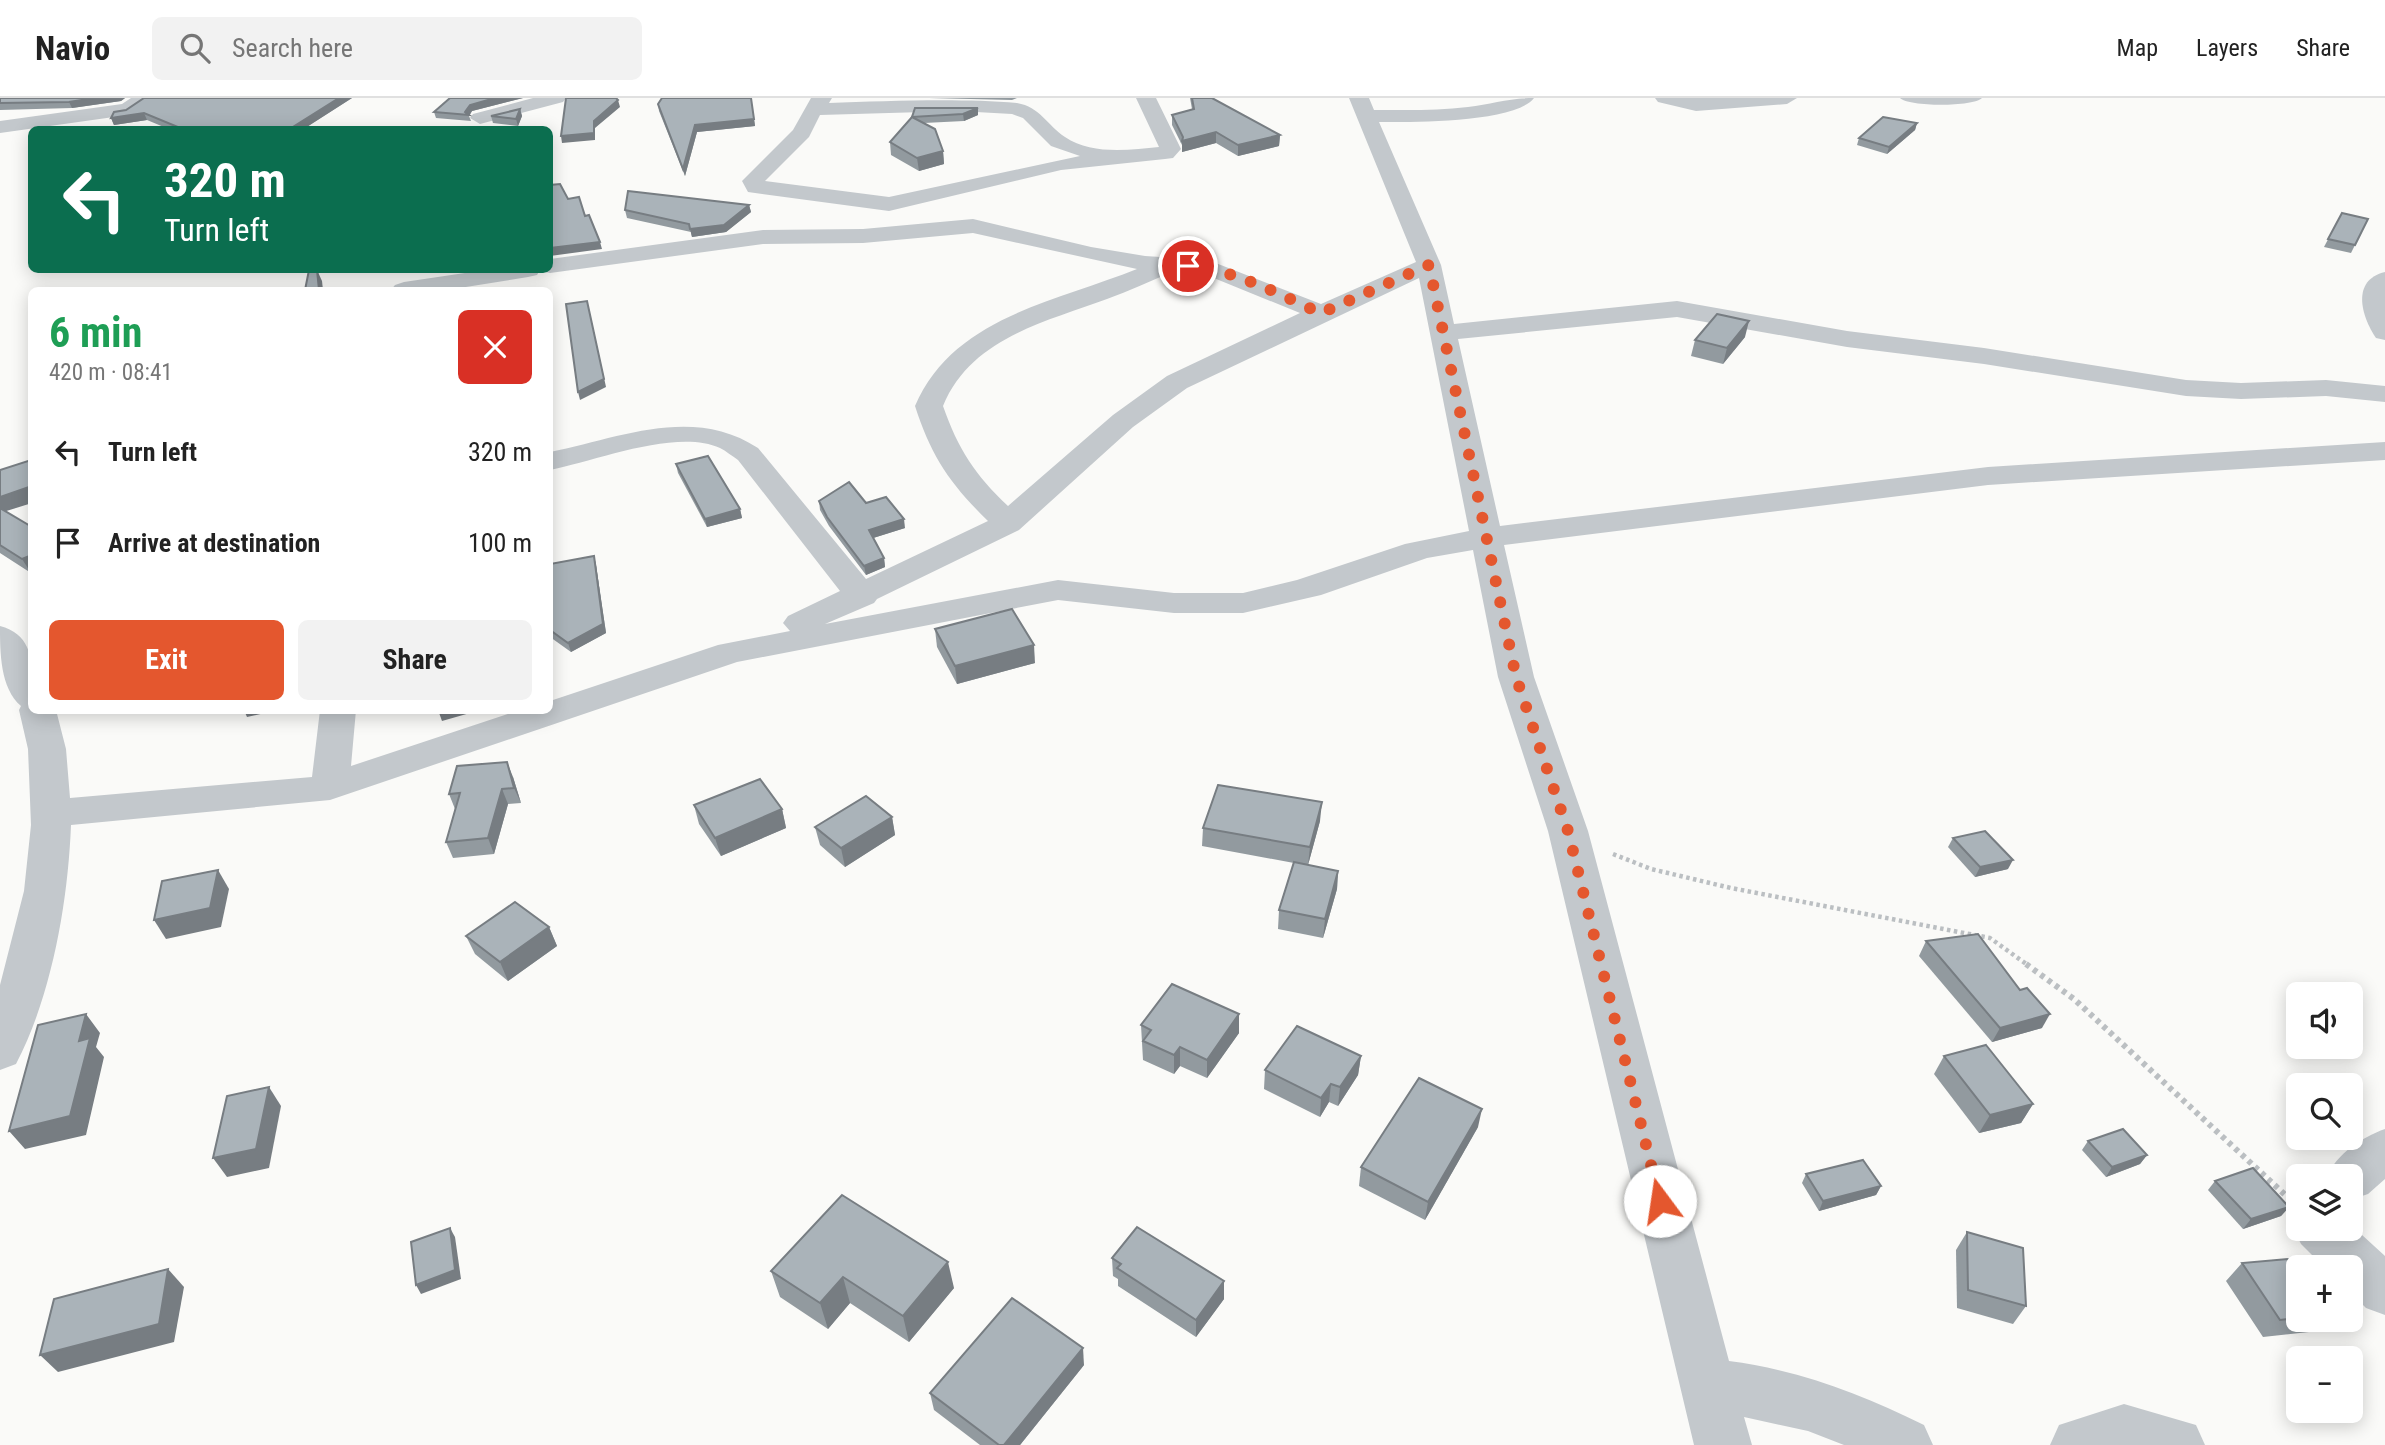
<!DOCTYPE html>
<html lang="en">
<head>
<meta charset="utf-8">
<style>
  :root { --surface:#fff; --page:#f2f2f2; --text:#222; --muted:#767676; --line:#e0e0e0; --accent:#e4572e }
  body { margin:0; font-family:"Roboto Condensed",sans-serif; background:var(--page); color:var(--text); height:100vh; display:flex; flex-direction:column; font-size:26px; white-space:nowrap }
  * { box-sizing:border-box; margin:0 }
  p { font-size:23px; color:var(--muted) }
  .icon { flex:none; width:38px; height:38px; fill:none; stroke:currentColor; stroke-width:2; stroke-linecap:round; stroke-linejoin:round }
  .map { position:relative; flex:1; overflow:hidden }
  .details { position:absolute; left:28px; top:189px; width:525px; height:427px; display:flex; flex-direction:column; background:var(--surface); border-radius:10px; box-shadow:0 4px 18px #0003 }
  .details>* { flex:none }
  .hud { position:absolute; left:28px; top:28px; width:525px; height:147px; border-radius:10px; box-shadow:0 4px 18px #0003; background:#0b6e4f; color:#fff; overflow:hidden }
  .tools { position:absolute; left:2286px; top:884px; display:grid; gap:14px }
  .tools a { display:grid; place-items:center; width:77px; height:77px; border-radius:10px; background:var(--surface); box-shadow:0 4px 18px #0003; font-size:35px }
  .pin { position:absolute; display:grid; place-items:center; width:60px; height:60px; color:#fff; margin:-30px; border:4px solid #fff; border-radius:50%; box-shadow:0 2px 7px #0007 }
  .me { position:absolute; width:77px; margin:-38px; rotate:346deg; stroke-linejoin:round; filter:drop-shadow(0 0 5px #0008) }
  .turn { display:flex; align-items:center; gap:24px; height:147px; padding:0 21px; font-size:32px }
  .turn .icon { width:91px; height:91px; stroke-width:2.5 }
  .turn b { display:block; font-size:49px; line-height:60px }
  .round { display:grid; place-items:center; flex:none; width:74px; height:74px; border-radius:10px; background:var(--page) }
  .headline { display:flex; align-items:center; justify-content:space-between; height:119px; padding:0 21px }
  h1 { font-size:42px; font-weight:700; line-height:52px; color:#1e9e55 }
  .cta { display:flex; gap:14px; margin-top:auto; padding:14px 21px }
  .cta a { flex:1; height:80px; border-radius:10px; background:var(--accent); color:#fff; font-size:28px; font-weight:700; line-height:80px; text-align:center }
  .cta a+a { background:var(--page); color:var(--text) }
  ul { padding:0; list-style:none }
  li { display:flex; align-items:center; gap:21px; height:91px; padding:0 21px }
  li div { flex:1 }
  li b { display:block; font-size:26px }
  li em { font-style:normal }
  header { display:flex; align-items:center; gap:42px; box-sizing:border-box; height:98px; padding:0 35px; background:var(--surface); border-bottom:2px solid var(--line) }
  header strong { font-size:33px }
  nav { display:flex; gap:38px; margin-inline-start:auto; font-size:24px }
  .search { width:490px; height:63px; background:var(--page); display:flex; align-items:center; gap:18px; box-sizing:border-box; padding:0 24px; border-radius:10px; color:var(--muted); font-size:26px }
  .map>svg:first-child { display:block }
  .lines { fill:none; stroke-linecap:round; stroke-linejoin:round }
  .path-far1 { stroke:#bbbfc2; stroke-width:4.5; stroke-dasharray:3.5 3.5; stroke-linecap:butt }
  .path { stroke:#bbbfc2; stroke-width:6; stroke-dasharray:4.5 4.5; stroke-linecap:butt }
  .street { fill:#c3c8cc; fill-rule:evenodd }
  .wall { fill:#929a9f }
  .shaded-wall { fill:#777d82 }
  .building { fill:#aab3b9; stroke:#777d82; stroke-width:2 }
  .route { stroke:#e4572e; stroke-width:12; stroke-dasharray:0 21.6 }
</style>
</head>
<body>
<header>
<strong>Navio</strong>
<div class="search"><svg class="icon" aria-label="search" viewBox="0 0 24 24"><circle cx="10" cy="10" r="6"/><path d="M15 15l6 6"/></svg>Search here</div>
<nav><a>Map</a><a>Layers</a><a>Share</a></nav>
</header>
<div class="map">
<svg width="2385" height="1347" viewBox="0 0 2385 1347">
  <rect width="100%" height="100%" fill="#fafaf8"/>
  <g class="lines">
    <polyline class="path-far1" points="1613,756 1651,771 1731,790 1990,840 2029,868"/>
    <polyline class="path" points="2026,866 2074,901 2295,1106"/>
    <g class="street">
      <polygon points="131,0 154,0 128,17 0,35 0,23 122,6"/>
      <polygon points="533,0 566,0 563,4 480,26 470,20 473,16"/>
      <path d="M811 0H832L829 5C887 3 960 0 1017 5 1040 9 1047 27 1065 39 1091 57 1129 52 1159 49L1136 0H1156L1181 51 1173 60 1165 61 1061 72 889 113 748 94 742 83 793 32ZM958 13 1012 16 1023 20 1051 48 1080 58 889 99 765 83 809 39 820 17Z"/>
      <path d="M1349 0H1369L1374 12C1405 12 1437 13 1468 9 1491 6 1511 0 1534 0 1515 25 1410 24 1379 24L1441 167 1454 226 1677 203 1847 233 1984 250 2186 282 2241 285 2326 282 2385 288V304L2326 298 2241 301 2186 298 1984 266 1847 249 1677 219 1458 241 1500 428 1988 369 2385 344V362L1988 387 1504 447 1534 579 1588 733 1729 1263C1798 1272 1862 1296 1924 1327L1933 1347H1844L1808 1333 1744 1319 1752 1347H1694L1548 733 1498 579 1473 452 1427 460 1321 497 1243 515H1174L1058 502 737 564 330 702 71 727C68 804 52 897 16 966L0 972V887L24 793 31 727 28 651 19 612 21 608C0 590 0 554 0 528 40 538 32 580 32 612H56L66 651 70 700 312 679 320 612H356L351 668 520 612H550V603L718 547 790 533 783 525 788 518 840 493 738 362C732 358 726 353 720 350 677 330 595 363 550 372V354C619 340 693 307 758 350L866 481 988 423C950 386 931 358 915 308 953 219 1055 204 1137 171L973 135 863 145 763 146 550 175 541 173 550 172V161L763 132 863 131 973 121 1091 149 1145 158 1208 162 1321 206 1416 164ZM1172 174 1204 176 1300 215 1167 278 1113 317 1008 408C975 377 958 351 943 308 971 240 1045 224 1107 201 1129 193 1150 183 1172 174ZM1419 180 1469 433 1405 446 1297 482 1243 495H1174L1058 482 825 526 874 505 877 501 1019 432 1133 329 1187 290Z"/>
      <polygon points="1655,0 1797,0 1787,6 1696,13 1658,4"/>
      <path d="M1900 0H1982C1974 9 1908 9 1900 0Z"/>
      <polygon points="485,172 540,172 537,177 528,179 447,192 391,192 395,187 404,184"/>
      <path d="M2385 174V242L2376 240C2361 218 2351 182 2385 174Z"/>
      <path d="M2385 1031V1081L2368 1096 2350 1102V1078H2327C2337 1056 2362 1039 2385 1031Z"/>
      <polygon points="2298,1121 2298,1130 2350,1130 2350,1126 2385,1158 2385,1217 2366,1210 2350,1194 2350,1169 2324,1169 2301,1146 2293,1130"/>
      <polygon points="2124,1306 2196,1327 2205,1347 2050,1347 2059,1327"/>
    </g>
  </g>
  <g class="wall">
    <polygon points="0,0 125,0 121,3 72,10 0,12"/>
    <polygon points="352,0 302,32 171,32 147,22 114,27 111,20 126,12"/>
    <polygon points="450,0 523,0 472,13 469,18 471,23 436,20 434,14"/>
    <polygon points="751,0 755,28 697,34 685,78 659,13 658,6"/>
    <polygon points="929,0 1017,0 1012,2"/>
    <polygon points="1190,0 1212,0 1280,37 1279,48 1238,58 1216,45 1182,54 1182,47 1172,27 1172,17 1192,11"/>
    <polygon points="915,10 978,17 964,23 924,25 943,53 944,66 919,73 891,57 890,44 912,19"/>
    <polygon points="520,11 522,18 518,28 493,25 491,18"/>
    <polygon points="1917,25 1915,32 1887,56 1857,47 1859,40"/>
    <polygon points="749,107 751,114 726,134 692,139 691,134 627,120 625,112"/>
    <polygon points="2342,115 2368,121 2351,155 2324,149"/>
    <polygon points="1745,239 1723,266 1691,258 1695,242"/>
    <polygon points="676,366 740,411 742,420 707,429 678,375"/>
    <polygon points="0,372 5,414 32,429 32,475 31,475 0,455"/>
    <polygon points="819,403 866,405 905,430 873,440 884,460 885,469 866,477 829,428 820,412"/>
    <polygon points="594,458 596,467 606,535 571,554 550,539 550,466"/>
    <polygon points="935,531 1035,565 957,586 937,549"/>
    <polygon points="513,679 521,705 508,706 494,756 453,760 446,744 455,711 449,696"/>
    <polygon points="694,707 782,711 786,730 721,758 699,726"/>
    <polygon points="892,719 895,737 845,769 820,747 815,729"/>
    <polygon points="1320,723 1308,767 1338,773 1337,791 1323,840 1278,831 1279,812 1294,765 1202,748 1203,730"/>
    <polygon points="1953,740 2008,771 1975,779 1948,749"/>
    <polygon points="549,829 557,848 508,883 475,856 466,838"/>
    <polygon points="1926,843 2020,892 2042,930 1992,944 1919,858"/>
    <polygon points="1141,927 1239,935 1207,980 1180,968 1174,976 1143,962"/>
    <polygon points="1361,958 1358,977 1338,1008 1329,1004 1320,1019 1264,991 1265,972"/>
    <polygon points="1944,958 2033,1006 2021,1025 1979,1035 1934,976"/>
    <polygon points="1478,1029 1425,1122 1359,1088 1361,1069"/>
    <polygon points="2088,1043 2147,1057 2140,1066 2106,1079 2082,1052"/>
    <polygon points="1806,1076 1881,1088 1876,1097 1819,1113 1802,1085"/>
    <polygon points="2215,1083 2289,1109 2281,1118 2243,1131 2208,1092"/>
    <polygon points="1967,1134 2026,1208 2013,1226 1957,1210 1956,1152"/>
    <polygon points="1112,1160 1224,1201 1196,1239 1118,1188 1118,1181 1113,1178"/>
    <polygon points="2242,1165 2298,1175 2298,1222 2322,1222 2309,1234 2263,1239 2226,1183"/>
    <polygon points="771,1173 954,1190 909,1244 850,1205 828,1231 780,1199"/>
    <polygon points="1084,1267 1020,1347 980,1347 934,1312 930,1295"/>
  </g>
  <g class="shaded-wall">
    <polygon points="94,0 125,0 121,3 72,10 69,4"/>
    <polygon points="339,0 352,0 302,32 288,32"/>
    <polygon points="495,0 523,0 472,13 469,18 465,14 470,7"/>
    <polygon points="618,2 620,9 595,30 595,42 562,45 561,38 594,23"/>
    <polygon points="978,10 978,17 964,23 963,16"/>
    <polygon points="520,11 522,18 518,28 516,21"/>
    <polygon points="144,15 147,22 114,27 111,20"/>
    <polygon points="754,21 755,28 697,34 685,78 683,71 695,27"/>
    <polygon points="1917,25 1915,32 1887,56 1889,49"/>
    <polygon points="1216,34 1216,45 1182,54 1182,43"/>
    <polygon points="1280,37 1279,48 1238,58 1238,47"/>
    <polygon points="943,53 944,66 919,73 917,60"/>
    <polygon points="749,107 751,114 726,134 692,139 690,131"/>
    <polygon points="600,144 602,151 550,158 550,150"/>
    <polygon points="317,172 322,183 323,192 319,192"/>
    <polygon points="589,211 606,289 580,302 578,294"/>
    <polygon points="1749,223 1745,239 1723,266 1727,250"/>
    <polygon points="32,388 32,405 0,415 0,399"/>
    <polygon points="740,411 742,420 707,429 705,421"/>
    <polygon points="904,421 905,430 870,441 869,432"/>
    <polygon points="32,457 32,475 31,475 22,461"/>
    <polygon points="594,458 596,467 606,535 571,554 568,545"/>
    <polygon points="884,460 885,469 866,477 864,468"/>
    <polygon points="1034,547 1035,565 957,586 955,568"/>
    <polygon points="244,612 278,612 247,619"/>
    <polygon points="438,612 477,612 477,613 442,623"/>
    <polygon points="507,664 513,679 521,705 514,690"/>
    <polygon points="502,691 508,706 494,756 488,740"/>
    <polygon points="1322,704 1320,723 1308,767 1310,749"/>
    <polygon points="782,711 786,730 721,758 715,740"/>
    <polygon points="892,719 895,737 845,769 841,750"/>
    <polygon points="2013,762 2008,771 1975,779 1980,769"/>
    <polygon points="218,772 229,791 221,829 166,841 154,822"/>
    <polygon points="1338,773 1337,791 1323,840 1325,821"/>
    <polygon points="549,829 557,848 508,883 500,864"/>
    <polygon points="86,916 100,935 96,949 104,959 86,1037 25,1051 9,1033 79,943"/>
    <polygon points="1239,916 1239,935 1207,980 1207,962"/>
    <polygon points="2050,916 2042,930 1992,944 2000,930"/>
    <polygon points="1180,949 1180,968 1174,976 1174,957"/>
    <polygon points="1361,958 1358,977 1338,1008 1340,989"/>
    <polygon points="1331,986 1329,1004 1320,1019 1321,1000"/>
    <polygon points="269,989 281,1008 269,1070 227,1079 213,1060"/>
    <polygon points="2033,1006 2021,1025 1979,1035 1990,1017"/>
    <polygon points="1482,1011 1478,1029 1425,1122 1428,1104"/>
    <polygon points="2147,1057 2140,1066 2106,1079 2112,1069"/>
    <polygon points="1881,1088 1876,1097 1819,1113 1823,1103"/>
    <polygon points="2289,1109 2281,1118 2243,1131 2251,1121"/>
    <polygon points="450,1130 455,1139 461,1181 421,1196 416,1187"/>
    <polygon points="948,1164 954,1190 909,1244 903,1218"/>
    <polygon points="168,1171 184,1189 174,1244 58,1274 40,1257"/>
    <polygon points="843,1179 850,1205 828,1231 820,1205"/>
    <polygon points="1224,1183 1224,1201 1196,1239 1196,1222"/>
    <polygon points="1083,1250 1084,1267 1020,1347 1004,1347"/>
  </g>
  <g class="building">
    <polygon points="0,0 94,0 69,4 0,5"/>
    <polygon points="144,0 339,0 288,32 185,32 144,15 111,20 114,14 126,12"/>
    <polygon points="450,0 495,0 470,7 465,14 469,17 434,14"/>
    <polygon points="566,0 616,0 618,2 594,23 594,35 561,38"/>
    <polygon points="662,0 751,0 754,21 695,27 683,71 658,6"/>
    <polygon points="1192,0 1212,0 1280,37 1238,47 1216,34 1182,43 1183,39 1172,17 1194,11"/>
    <polygon points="915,10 978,10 963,16 912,19"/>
    <polygon points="520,11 516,21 491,18"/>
    <polygon points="912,19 935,31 943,53 917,60 890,44"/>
    <polygon points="1883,19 1917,25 1889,49 1859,40"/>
    <polygon points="560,86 568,101 579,99 585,118 589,117 600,144 550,150 550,87"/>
    <polygon points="628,93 749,107 724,127 690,131 689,126 625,112"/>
    <polygon points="2342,115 2368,121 2355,147 2328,141"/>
    <polygon points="309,172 317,172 319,192 305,192"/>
    <polygon points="587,203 604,281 578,294 566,206"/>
    <polygon points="1717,216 1749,223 1727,250 1695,242"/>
    <polygon points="708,358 740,411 705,421 676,366"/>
    <polygon points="31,362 32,388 0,399 0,372"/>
    <polygon points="849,384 866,405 886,399 904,421 869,432 884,460 864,468 827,419 819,403"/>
    <polygon points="0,410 32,429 32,457 22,461 0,447"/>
    <polygon points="594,458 603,526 568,545 550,532 550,466"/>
    <polygon points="1012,511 1034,547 955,568 935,531"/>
    <polygon points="507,664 514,690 502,691 488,740 446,744 460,695 449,696 457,668"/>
    <polygon points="760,681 782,711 715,740 694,707"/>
    <polygon points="1218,687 1322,704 1310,749 1203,730"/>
    <polygon points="866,698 892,719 841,750 815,729"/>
    <polygon points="1985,733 2013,762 1980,769 1953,740"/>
    <polygon points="1294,764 1338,773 1325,821 1279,812"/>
    <polygon points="218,772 210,810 154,822 162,783"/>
    <polygon points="515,804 549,829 500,864 466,838"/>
    <polygon points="1978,836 2020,892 2027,890 2050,916 2000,930 1926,843"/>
    <polygon points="1172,886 1239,916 1207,962 1180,949 1174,957 1143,943 1151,932 1141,927"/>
    <polygon points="86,916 79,943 90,940 70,1018 9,1033 38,927"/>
    <polygon points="1297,928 1361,958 1340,989 1331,986 1321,1000 1265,972"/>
    <polygon points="1986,947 2033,1006 1990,1017 1944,958"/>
    <polygon points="1419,980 1482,1011 1428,1104 1361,1069"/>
    <polygon points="269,989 256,1051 213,1060 227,998"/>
    <polygon points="2123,1031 2147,1057 2112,1069 2088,1043"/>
    <polygon points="1863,1062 1881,1088 1823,1103 1806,1076"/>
    <polygon points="2253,1070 2289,1109 2251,1121 2215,1083"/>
    <polygon points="842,1097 948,1164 903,1218 843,1179 820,1205 771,1173"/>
    <polygon points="1137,1129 1224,1183 1196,1222 1117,1170 1121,1166 1112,1160"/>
    <polygon points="450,1130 455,1172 416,1187 411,1144"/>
    <polygon points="1967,1134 2023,1150 2026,1208 1968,1192"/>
    <polygon points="2288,1161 2298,1175 2298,1220 2280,1222 2242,1165"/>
    <polygon points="168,1171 159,1226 40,1257 54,1201"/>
    <polygon points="1012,1200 1083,1250 1004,1347 999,1347 930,1295"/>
  </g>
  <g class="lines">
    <path class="route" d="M1188 168C1234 171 1279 197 1321 215L1429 167 1516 579 1568 733 1660 1103"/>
  </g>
</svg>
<div class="tools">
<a><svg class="icon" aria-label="sound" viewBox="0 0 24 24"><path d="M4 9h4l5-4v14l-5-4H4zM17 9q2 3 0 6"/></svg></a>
<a><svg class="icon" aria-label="search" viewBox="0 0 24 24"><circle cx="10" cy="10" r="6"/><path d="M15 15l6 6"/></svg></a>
<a><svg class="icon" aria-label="layers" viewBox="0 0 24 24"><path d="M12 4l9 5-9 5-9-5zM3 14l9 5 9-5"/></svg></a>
<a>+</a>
<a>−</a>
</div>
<div class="pin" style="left:1188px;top:168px;background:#d93025"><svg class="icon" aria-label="arrive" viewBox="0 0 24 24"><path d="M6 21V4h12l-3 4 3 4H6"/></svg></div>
<svg class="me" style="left:1660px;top:1103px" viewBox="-20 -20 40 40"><circle r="19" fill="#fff"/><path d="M0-13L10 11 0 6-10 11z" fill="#e4572e"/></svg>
<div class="hud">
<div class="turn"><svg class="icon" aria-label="left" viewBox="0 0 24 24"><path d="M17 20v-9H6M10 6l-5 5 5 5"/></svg><div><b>320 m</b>Turn left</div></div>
</div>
<section class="details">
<div class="headline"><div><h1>6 min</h1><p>420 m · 08:41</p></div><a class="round" style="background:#d93025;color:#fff"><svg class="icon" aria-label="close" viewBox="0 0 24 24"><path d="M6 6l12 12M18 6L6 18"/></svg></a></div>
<ul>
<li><svg class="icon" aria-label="left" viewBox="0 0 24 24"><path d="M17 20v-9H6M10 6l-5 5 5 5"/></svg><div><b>Turn left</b></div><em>320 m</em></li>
<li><svg class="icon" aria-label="arrive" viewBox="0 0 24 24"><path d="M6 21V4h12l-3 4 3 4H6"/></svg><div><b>Arrive at destination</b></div><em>100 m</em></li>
</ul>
<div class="cta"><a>Exit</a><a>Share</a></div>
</section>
</div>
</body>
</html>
